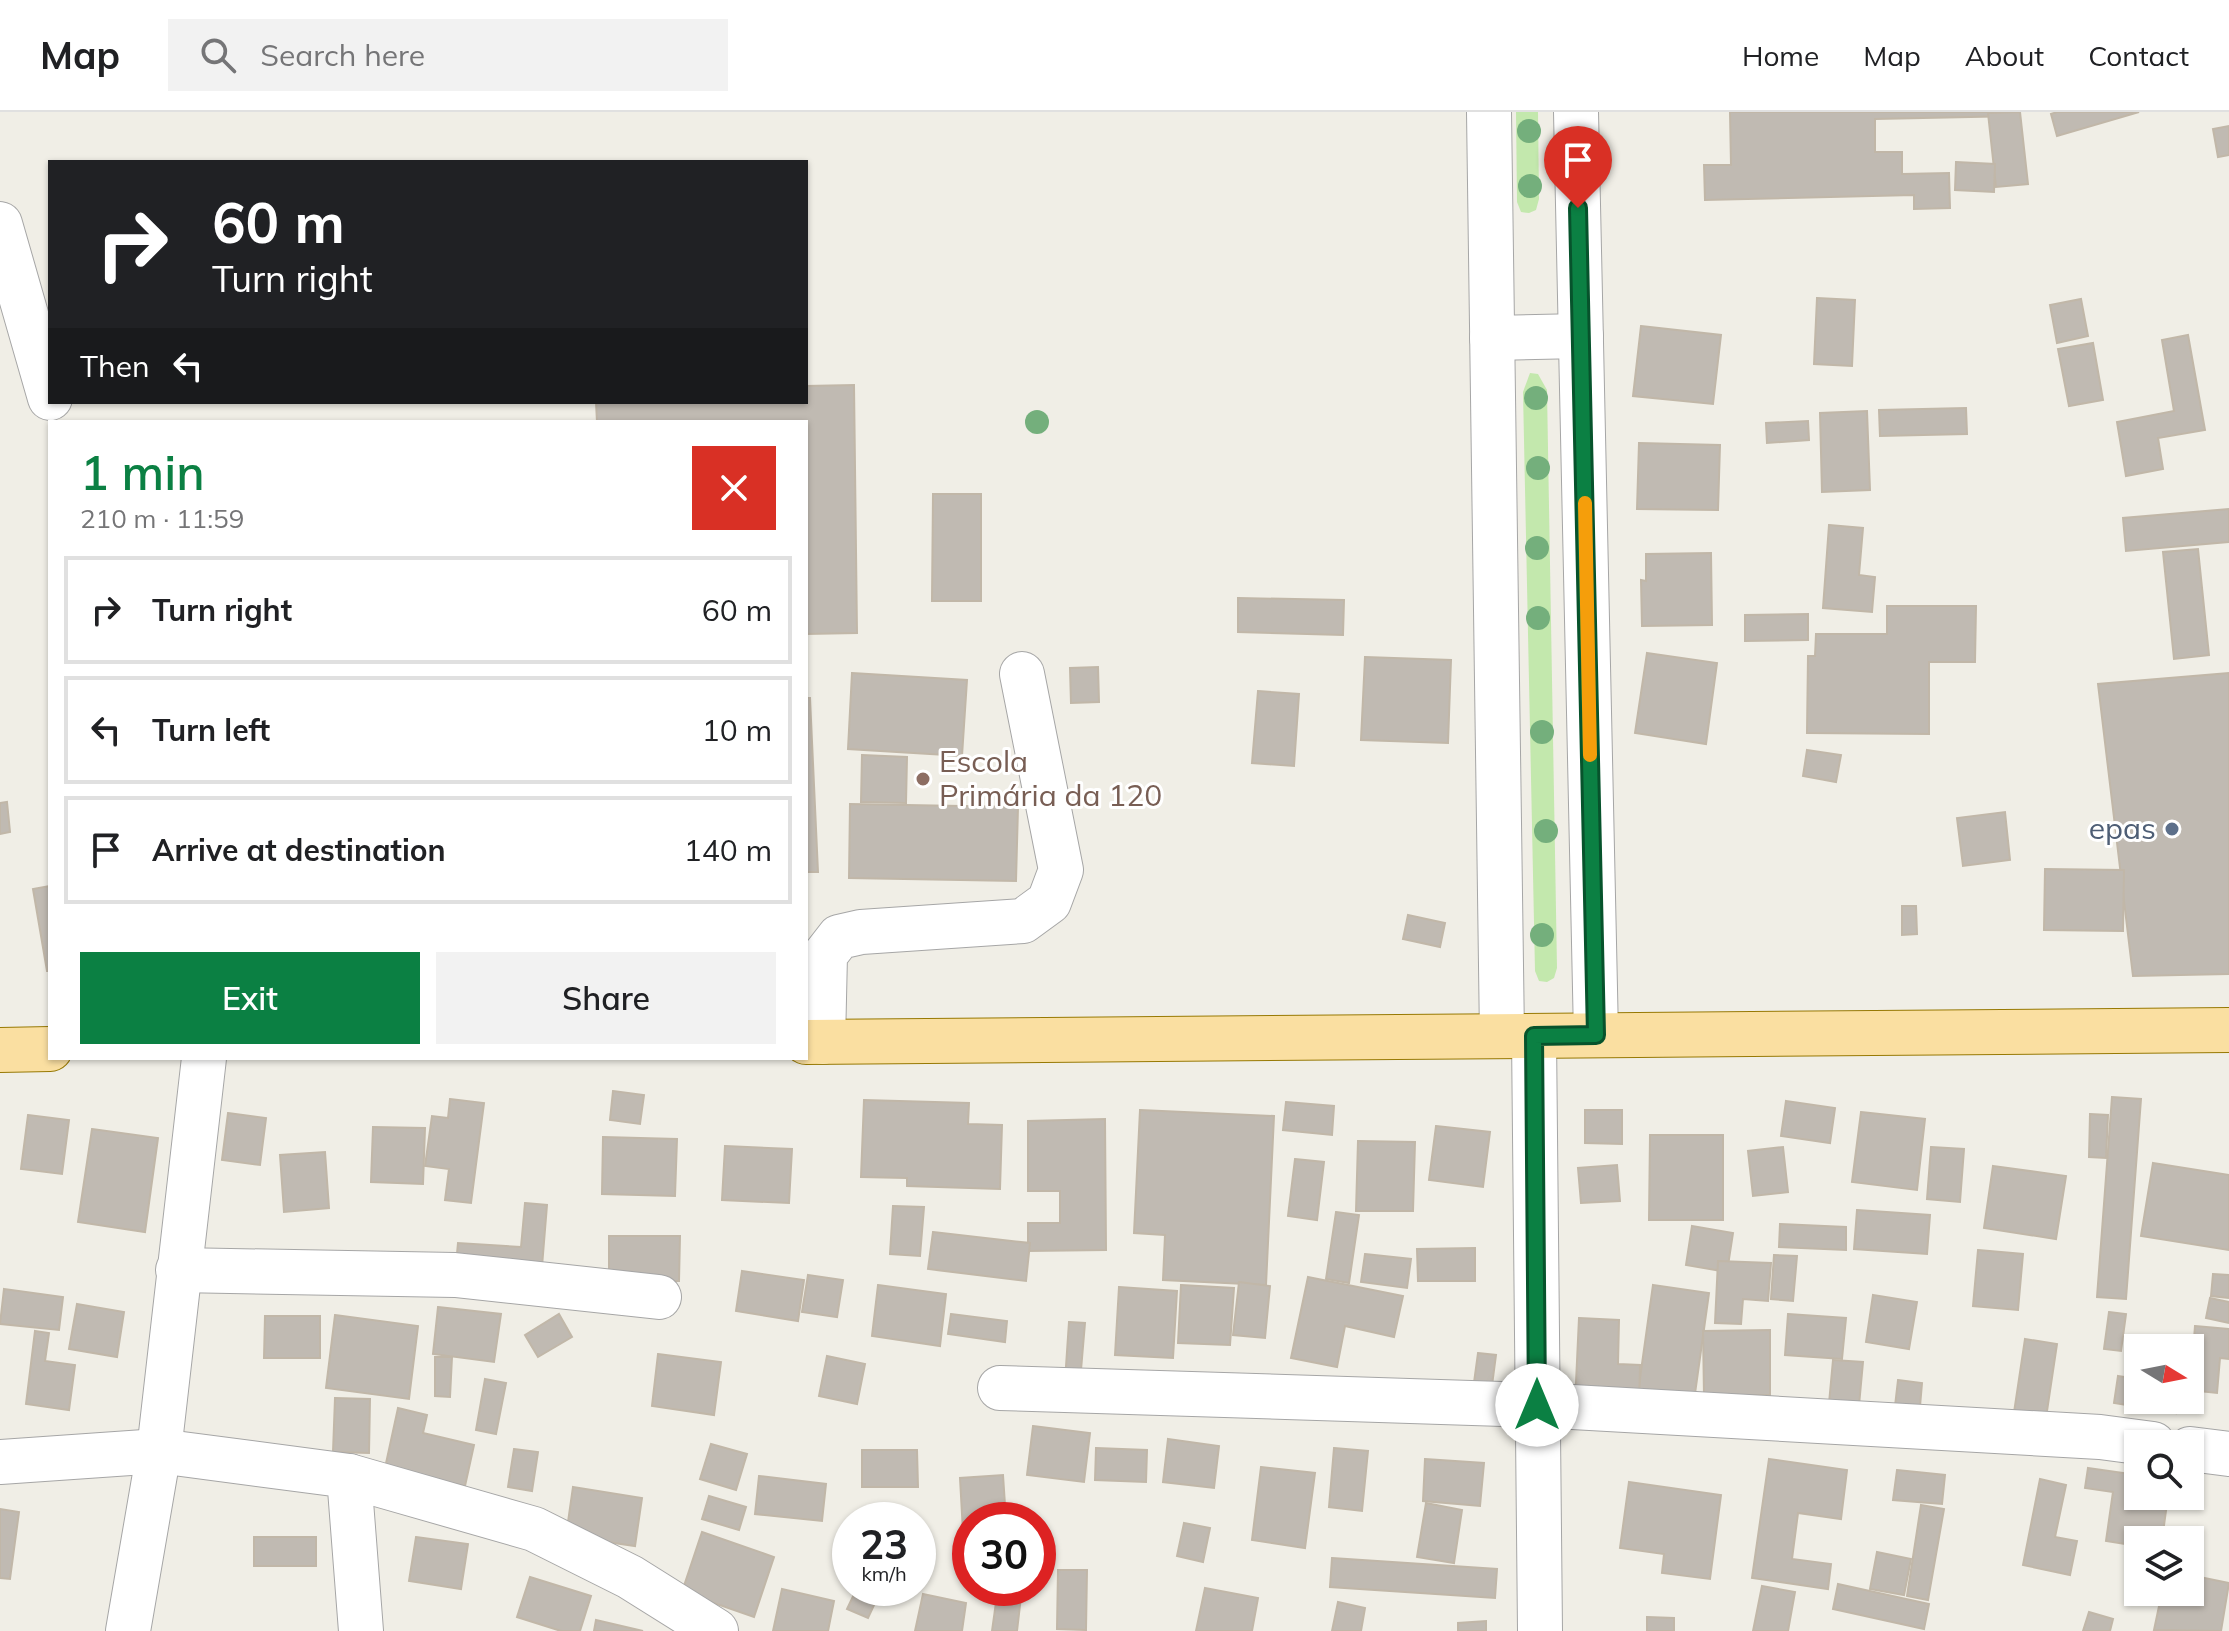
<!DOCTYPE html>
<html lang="en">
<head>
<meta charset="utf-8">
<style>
  :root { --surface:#fff; --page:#f2f2f2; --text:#202124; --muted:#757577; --line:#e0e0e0; --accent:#0b8043 }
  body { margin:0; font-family:Mulish,sans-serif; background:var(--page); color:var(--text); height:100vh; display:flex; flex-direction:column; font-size:30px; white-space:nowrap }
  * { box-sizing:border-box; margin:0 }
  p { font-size:26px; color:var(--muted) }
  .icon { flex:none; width:44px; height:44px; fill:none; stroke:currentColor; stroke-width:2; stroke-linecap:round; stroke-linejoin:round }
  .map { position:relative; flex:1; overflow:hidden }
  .drawer { position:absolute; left:48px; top:308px; width:760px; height:640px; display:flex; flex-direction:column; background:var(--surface); border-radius:0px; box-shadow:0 2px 6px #0004 }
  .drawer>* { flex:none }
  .banner { position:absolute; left:48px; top:48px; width:760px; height:244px; border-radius:0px; box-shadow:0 2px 6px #0004; background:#202124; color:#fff; overflow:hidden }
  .needle { width:52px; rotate:100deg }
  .tools { position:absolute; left:2124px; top:1222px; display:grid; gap:16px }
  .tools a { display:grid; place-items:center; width:80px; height:80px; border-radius:0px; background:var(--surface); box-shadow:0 2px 6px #0004; font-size:40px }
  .speed { position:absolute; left:832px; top:1390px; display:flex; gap:16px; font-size:40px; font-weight:700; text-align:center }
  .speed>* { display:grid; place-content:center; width:104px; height:104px; border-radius:50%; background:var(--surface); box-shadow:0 2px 6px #0004; line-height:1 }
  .speed small { font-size:20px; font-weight:400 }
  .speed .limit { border:12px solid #d22; background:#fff; color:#111 }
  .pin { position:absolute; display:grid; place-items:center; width:68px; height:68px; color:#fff; margin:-82px -34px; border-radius:50% 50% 50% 0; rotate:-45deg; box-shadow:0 0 8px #0007 }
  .pin .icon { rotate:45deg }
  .me { position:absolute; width:88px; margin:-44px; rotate:0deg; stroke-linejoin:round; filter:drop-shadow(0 0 6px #0008) }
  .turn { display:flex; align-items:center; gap:28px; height:168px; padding:0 32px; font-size:36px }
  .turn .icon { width:104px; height:104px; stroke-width:2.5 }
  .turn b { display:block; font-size:56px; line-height:68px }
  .then { display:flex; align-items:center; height:76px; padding:0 32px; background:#0003; gap:16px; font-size:30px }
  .round { display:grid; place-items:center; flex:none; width:84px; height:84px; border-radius:0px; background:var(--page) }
  .summary { display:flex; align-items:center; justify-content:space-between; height:136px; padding:0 32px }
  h1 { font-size:48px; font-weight:600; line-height:60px; color:var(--accent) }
  .cta { display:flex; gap:16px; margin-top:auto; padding:16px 32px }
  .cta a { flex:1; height:92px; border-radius:0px; background:var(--accent); color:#fff; font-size:32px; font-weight:600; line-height:92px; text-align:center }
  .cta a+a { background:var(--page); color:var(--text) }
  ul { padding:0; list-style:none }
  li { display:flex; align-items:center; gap:24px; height:108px; margin:0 16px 12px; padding:0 16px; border:4px solid var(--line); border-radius:0px }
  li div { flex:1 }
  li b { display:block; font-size:30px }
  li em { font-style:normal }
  header { display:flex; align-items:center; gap:48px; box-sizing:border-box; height:112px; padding:0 40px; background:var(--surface); border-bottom:2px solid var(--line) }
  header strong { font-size:38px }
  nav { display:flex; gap:44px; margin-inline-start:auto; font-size:28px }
  .search { width:560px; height:72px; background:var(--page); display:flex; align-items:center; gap:20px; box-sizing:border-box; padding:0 28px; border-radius:0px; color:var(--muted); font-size:30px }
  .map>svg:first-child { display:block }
  .grass { fill:#c3e8ad }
  .building { fill:#c0bab2; stroke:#c1b7a8; stroke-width:2 }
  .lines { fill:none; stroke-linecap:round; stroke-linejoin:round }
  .minor-casing { stroke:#a6a6a6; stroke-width:46 }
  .major-casing { stroke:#977904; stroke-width:46 }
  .minor { stroke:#fff; stroke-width:44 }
  .major { stroke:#fadfa1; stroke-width:44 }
  .tree { fill:#74af7c }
  .route-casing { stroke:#07532c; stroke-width:20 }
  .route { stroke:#0b8043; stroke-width:14 }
  .slow { stroke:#f59e0b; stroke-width:14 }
  .education-dot { fill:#8d6e63; stroke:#fff; stroke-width:3 }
  .service-dot { fill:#5c6f8a; stroke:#fff; stroke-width:3 }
  .labels { text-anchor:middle; stroke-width:6; stroke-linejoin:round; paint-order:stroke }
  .education-label { font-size:30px; fill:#785e54; stroke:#fff; text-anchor:start }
  .service-label { font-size:30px; fill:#4e5e75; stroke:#fff; text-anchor:end }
</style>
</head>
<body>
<header>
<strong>Map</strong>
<div class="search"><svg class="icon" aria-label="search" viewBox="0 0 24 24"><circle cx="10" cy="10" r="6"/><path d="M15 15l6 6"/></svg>Search here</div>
<nav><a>Home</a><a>Map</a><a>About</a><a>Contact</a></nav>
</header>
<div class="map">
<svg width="2229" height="1519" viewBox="0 0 2229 1519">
  <rect width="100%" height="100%" fill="#f0eee6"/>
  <g class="grass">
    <polygon points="1516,0 1538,0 1539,87 1536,98 1529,101 1521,100 1517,90"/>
    <polygon points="1530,261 1538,262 1547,278 1557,856 1554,866 1547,870 1539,869 1535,859 1523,280"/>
  </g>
  <g class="building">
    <polygon points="1730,0 2018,0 2018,4 1875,7 1875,40 1902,40 1902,62 1949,61 1950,96 1914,97 1914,83 1705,88 1704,53 1731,53"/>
    <polygon points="2020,0 2028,72 1996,75 1988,1"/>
    <polygon points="2057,0 2139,0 2057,24 2051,2"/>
    <polygon points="2229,14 2229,43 2218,45 2213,17"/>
    <polygon points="1956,50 1995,52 1994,80 1955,78"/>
    <polygon points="1817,186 1855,188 1852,254 1814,252"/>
    <polygon points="2081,187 2088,224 2057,231 2050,193"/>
    <polygon points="1641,214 1721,223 1713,292 1633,284"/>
    <polygon points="2188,223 2205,318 2158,326 2163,357 2126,364 2117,310 2174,299 2162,228"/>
    <polygon points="2093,231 2103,288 2069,294 2058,237"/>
    <polygon points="854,273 857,521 806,522 806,310 597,310 596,290 806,290 806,274"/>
    <polygon points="1966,296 1967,322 1880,324 1879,298"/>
    <polygon points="1867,299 1870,378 1822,380 1820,301"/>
    <polygon points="1808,309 1809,328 1767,331 1766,311"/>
    <polygon points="1639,331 1720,333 1718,398 1637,397"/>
    <polygon points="933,382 981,382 981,489 932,489"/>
    <polygon points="2229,397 2229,430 2126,439 2123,406"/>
    <polygon points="1829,413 1863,416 1859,463 1875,465 1872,500 1823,496"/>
    <polygon points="2198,437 2209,543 2174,547 2163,440"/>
    <polygon points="1711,441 1712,513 1642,514 1641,468 1646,469 1646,442"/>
    <polygon points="1238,486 1344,488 1343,523 1238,520"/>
    <polygon points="1887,494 1976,494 1975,550 1929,550 1929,622 1807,621 1808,544 1815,544 1816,522 1887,522"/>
    <polygon points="1808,502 1808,528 1745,529 1745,503"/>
    <polygon points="1647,541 1717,551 1706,632 1635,621"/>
    <polygon points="1365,545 1451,548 1448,631 1361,628"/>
    <polygon points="1098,555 1099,590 1071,591 1070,556"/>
    <polygon points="852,561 967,568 962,644 848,637"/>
    <polygon points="2229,561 2229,862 2133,864 2098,572"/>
    <polygon points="1258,579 1299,582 1294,654 1252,651"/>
    <polygon points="806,586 810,586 818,760 806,760"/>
    <polygon points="1807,638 1841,643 1836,670 1803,664"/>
    <polygon points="862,643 907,645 906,691 861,690"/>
    <polygon points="7,690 10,720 0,722 0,691"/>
    <polygon points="850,692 1018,695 1016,769 849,766"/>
    <polygon points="2005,700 2010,748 1963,754 1957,706"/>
    <polygon points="2045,757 2124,758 2123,819 2044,818"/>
    <polygon points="50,774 50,859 47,859 33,777"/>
    <polygon points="1902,794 1916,794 1917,822 1902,823"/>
    <polygon points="1408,803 1445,811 1440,835 1403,827"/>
    <polygon points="613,979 644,983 640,1012 610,1008"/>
    <polygon points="2112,985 2141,987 2126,1187 2097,1185"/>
    <polygon points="450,987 484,991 471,1091 445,1088 449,1057 425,1054 432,1004 448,1006"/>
    <polygon points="864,988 969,991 968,1012 1002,1013 1000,1077 907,1074 907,1066 861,1065"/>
    <polygon points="1786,989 1835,996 1830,1031 1781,1024"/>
    <polygon points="1286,990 1334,994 1332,1023 1283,1018"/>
    <polygon points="1140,998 1274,1004 1266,1173 1163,1168 1165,1123 1134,1121"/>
    <polygon points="1585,998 1622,998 1622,1032 1585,1031"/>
    <polygon points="1861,1000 1925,1007 1917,1078 1852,1070"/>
    <polygon points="228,1001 266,1006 260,1053 222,1048"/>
    <polygon points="2090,1002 2108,1003 2106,1046 2089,1045"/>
    <polygon points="28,1003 69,1008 62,1062 21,1057"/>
    <polygon points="1105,1007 1106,1138 1028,1139 1028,1111 1060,1111 1060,1079 1028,1079 1028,1009"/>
    <polygon points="1436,1014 1490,1020 1483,1075 1429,1068"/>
    <polygon points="373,1015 425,1016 423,1072 371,1070"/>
    <polygon points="92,1017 158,1026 145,1120 78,1110"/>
    <polygon points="1650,1023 1723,1023 1723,1108 1649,1108"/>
    <polygon points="603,1025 677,1027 675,1084 602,1082"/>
    <polygon points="1358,1029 1415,1030 1413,1099 1356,1099"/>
    <polygon points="725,1034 792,1037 789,1091 722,1088"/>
    <polygon points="1783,1035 1788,1080 1753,1084 1748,1039"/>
    <polygon points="1931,1035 1964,1037 1960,1090 1927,1087"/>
    <polygon points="325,1040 329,1096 284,1100 280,1043"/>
    <polygon points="1295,1047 1324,1050 1317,1108 1288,1104"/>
    <polygon points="2153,1051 2229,1063 2229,1138 2141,1124"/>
    <polygon points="1617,1053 1620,1089 1581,1091 1578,1056"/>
    <polygon points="1993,1054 2066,1064 2056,1127 1984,1116"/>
    <polygon points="525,1091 547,1093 540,1179 454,1173 458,1131 521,1135"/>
    <polygon points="893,1094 924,1095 920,1144 890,1142"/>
    <polygon points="1857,1098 1930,1103 1927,1142 1854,1137"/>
    <polygon points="1336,1100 1359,1103 1349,1171 1326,1167"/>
    <polygon points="1780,1112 1846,1115 1846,1138 1779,1135"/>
    <polygon points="1692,1114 1733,1121 1727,1160 1686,1153"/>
    <polygon points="933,1120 1030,1131 1026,1169 928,1157"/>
    <polygon points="609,1124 680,1124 679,1169 609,1169"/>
    <polygon points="1475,1136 1475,1169 1418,1169 1417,1137"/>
    <polygon points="1978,1138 2023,1142 2018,1198 1973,1194"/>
    <polygon points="1365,1142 1411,1147 1407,1176 1361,1170"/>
    <polygon points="1774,1143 1797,1144 1793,1189 1771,1187"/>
    <polygon points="1718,1149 1771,1151 1768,1189 1743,1187 1741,1212 1715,1211"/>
    <polygon points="742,1159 804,1168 798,1209 736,1199"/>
    <polygon points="2213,1162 2229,1163 2229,1186 2211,1184"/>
    <polygon points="808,1163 843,1168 837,1205 802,1200"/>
    <polygon points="1308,1165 1403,1184 1394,1225 1345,1214 1337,1255 1291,1246"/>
    <polygon points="1239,1170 1270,1174 1265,1226 1233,1223"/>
    <polygon points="878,1173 946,1182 940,1234 872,1224"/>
    <polygon points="1181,1173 1234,1176 1230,1233 1178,1231"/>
    <polygon points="1653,1173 1709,1181 1692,1303 1636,1295"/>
    <polygon points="1119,1175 1177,1179 1173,1246 1115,1243"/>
    <polygon points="4,1177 63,1185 59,1218 0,1212"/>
    <polygon points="1873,1183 1917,1190 1909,1237 1866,1230"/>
    <polygon points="2210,1186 2229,1190 2229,1211 2206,1206"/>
    <polygon points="77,1192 124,1200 117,1245 69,1237"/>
    <polygon points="438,1195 501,1202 494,1250 433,1242"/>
    <polygon points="2109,1200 2126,1202 2121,1239 2104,1237"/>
    <polygon points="559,1202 572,1225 538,1245 525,1223"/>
    <polygon points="951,1202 1007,1209 1005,1230 948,1222"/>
    <polygon points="1788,1202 1846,1206 1842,1247 1785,1243"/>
    <polygon points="335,1203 418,1214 409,1287 326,1276"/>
    <polygon points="265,1204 320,1204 320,1246 264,1246"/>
    <polygon points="1579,1206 1619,1208 1618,1252 1640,1253 1639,1295 1575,1292"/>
    <polygon points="1069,1210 1085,1211 1081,1258 1064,1284"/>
    <polygon points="2195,1214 2229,1217 2229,1247 2220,1246 2217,1281 2190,1278"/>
    <polygon points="1770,1218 1770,1283 1704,1283 1703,1219"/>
    <polygon points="35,1219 49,1221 45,1249 75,1253 69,1298 26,1292"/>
    <polygon points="2025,1227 2057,1232 2044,1319 2012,1314"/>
    <polygon points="1478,1241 1496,1243 1491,1281 1473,1278"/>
    <polygon points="658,1242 721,1250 714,1303 652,1294"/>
    <polygon points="827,1244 865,1252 857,1292 819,1284"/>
    <polygon points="435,1245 452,1245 450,1285 435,1284"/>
    <polygon points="1833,1248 1863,1250 1857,1315 1827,1313"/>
    <polygon points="2118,1264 2138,1267 2138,1288 2178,1288 2176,1301 2114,1291"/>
    <polygon points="485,1267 506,1271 496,1322 476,1318"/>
    <polygon points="1898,1268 1922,1271 1919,1306 1894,1303"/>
    <polygon points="335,1286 370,1287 369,1341 333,1340"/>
    <polygon points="398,1296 427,1303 423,1321 474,1333 465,1374 385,1356"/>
    <polygon points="1033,1314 1090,1321 1084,1370 1027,1363"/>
    <polygon points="1168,1327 1219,1334 1214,1376 1163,1370"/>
    <polygon points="711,1332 747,1342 736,1378 700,1367"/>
    <polygon points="1096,1336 1147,1338 1146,1370 1095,1368"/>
    <polygon points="1334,1336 1368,1339 1362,1399 1329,1395"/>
    <polygon points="514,1337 538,1340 532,1379 508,1375"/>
    <polygon points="862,1338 917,1338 918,1375 862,1375"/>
    <polygon points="1425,1347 1484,1351 1480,1394 1423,1389"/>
    <polygon points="1769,1347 1847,1358 1841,1407 1798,1401 1792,1447 1831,1452 1828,1477 1752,1466"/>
    <polygon points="1261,1355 1315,1361 1305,1436 1252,1428"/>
    <polygon points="2088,1356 2138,1363 2138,1384 2168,1384 2162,1428 2138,1428 2138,1434 2106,1429 2113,1380 2085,1376"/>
    <polygon points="1897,1358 1945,1363 1942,1392 1893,1388"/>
    <polygon points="1003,1363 1006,1408 970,1408 970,1419 963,1420 960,1366"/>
    <polygon points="759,1364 826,1372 822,1409 755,1402"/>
    <polygon points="2040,1367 2066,1373 2055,1425 2077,1429 2070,1463 2023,1453"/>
    <polygon points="1629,1370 1721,1383 1710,1467 1662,1461 1664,1442 1620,1436"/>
    <polygon points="573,1375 642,1386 635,1434 566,1424"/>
    <polygon points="709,1384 746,1395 739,1418 702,1407"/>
    <polygon points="1426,1391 1462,1398 1454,1451 1417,1445"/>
    <polygon points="1921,1393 1944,1397 1928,1488 1907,1484"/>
    <polygon points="0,1397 19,1400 10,1467 0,1466"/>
    <polygon points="1184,1411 1210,1416 1203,1450 1177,1444"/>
    <polygon points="702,1420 774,1445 754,1505 682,1480"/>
    <rect x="254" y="1425" width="62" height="29"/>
    <polygon points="416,1425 468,1432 461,1477 409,1469"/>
    <polygon points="1877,1440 1911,1447 1904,1483 1870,1477"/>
    <polygon points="1332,1446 1497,1457 1495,1486 1330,1475"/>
    <polygon points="1058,1458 1087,1458 1086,1518 1057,1517"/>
    <polygon points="2190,1463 2229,1471 2221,1519 2154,1518 2162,1480 2190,1480"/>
    <polygon points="530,1465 591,1484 580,1519 561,1519 517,1505"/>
    <polygon points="1838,1472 1929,1492 1924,1517 1833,1497"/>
    <polygon points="1762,1474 1795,1480 1788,1519 1753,1519"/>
    <polygon points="857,1476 882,1476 868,1506 847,1497"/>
    <polygon points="998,1476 1022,1476 1017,1519 992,1519"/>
    <polygon points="1205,1476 1258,1486 1252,1519 1196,1519"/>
    <polygon points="782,1477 834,1489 828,1519 773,1519"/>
    <polygon points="923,1482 966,1491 962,1519 915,1519"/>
    <polygon points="1338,1490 1365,1496 1361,1519 1332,1519"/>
    <polygon points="2089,1500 2113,1507 2110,1519 2083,1519"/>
    <polygon points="1647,1505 1674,1506 1674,1519 1647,1519"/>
    <polygon points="596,1508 643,1519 594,1519"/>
    <polygon points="1486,1509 1486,1519 1458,1519 1458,1511"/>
  </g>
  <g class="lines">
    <defs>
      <g id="minor">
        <polyline points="1489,0 1502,924"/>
        <polyline points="1576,0 1596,923"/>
        <polyline points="0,112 50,286"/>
        <polyline points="1492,226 1581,224"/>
        <polyline points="1534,924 1540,1519"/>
        <polyline points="823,930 825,843 839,825 861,820 1023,809 1049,790 1061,758 1022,562"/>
        <polyline points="178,1158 455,1163 659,1185"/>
        <polyline points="1000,1276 1537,1293 2100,1325 2153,1332"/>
        <polyline points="2190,1337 2229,1342"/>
        <polyline points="0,1350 159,1339 349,1364 361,1519"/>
        <polyline points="349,1364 534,1417 630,1465 716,1519"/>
        <polyline points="128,1519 159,1339 204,946"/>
      </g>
      <g id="major">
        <polyline points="806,930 2229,918"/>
        <polyline points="0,938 50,937"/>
      </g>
    </defs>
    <use href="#minor" class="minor-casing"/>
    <use href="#major" class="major-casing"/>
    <use href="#minor" class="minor"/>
    <use href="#major" class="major"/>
  </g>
  <g class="tree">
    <circle cx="1529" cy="19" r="12"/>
    <circle cx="1530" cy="74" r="12"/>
    <circle cx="1536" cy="286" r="12"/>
    <circle cx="1037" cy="310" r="12"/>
    <circle cx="1538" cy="356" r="12"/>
    <circle cx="1537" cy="436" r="12"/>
    <circle cx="1538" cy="506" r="12"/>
    <circle cx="1542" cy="620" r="12"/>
    <circle cx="1546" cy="719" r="12"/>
    <circle cx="1542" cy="823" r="12"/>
  </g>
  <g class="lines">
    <defs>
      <polyline id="route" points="1537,1293 1534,924 1596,923 1578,96"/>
    </defs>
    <use href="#route" class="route-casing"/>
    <use href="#route" class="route"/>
    <polyline class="slow" points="1585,391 1590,643"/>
  </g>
  <circle class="education-dot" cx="923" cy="667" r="8"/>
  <circle class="service-dot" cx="2172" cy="717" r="8"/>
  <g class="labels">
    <g class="education-label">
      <text x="939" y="660">Escola<tspan x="939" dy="34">Primária da 120</tspan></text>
    </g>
    <g class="service-label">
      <text x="2156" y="727">epas</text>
    </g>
  </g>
</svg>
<div class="tools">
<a><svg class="needle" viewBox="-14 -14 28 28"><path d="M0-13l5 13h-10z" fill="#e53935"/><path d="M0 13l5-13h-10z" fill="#757577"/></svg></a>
<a><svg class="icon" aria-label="search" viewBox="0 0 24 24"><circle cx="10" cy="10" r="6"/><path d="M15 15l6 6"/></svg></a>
<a><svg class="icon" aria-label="layers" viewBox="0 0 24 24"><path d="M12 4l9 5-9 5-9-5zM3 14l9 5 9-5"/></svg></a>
</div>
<div class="speed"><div>23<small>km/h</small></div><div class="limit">30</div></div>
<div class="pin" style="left:1578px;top:96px;background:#d93025"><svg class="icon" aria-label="arrive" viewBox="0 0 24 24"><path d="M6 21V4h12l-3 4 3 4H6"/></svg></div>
<svg class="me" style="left:1537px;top:1293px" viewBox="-20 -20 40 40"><circle r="19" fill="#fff"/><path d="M0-13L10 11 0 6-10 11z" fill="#0b8043"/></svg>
<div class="banner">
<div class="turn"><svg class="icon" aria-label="right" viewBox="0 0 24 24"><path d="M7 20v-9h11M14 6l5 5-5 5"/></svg><div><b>60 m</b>Turn right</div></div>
<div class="then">Then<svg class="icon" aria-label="left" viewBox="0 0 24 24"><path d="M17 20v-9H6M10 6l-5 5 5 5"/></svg></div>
</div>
<section class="drawer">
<div class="summary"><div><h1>1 min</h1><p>210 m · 11:59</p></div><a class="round" style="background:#d93025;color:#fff"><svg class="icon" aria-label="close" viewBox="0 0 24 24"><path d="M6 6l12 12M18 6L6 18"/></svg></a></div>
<ul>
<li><svg class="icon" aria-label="right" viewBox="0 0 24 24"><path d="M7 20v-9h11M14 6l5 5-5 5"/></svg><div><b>Turn right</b></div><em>60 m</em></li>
<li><svg class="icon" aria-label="left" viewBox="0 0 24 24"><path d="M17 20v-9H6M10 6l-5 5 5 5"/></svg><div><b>Turn left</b></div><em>10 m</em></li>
<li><svg class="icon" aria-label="arrive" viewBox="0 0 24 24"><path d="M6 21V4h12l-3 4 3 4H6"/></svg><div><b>Arrive at destination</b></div><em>140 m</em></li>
</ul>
<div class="cta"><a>Exit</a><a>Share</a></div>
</section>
</div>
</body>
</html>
